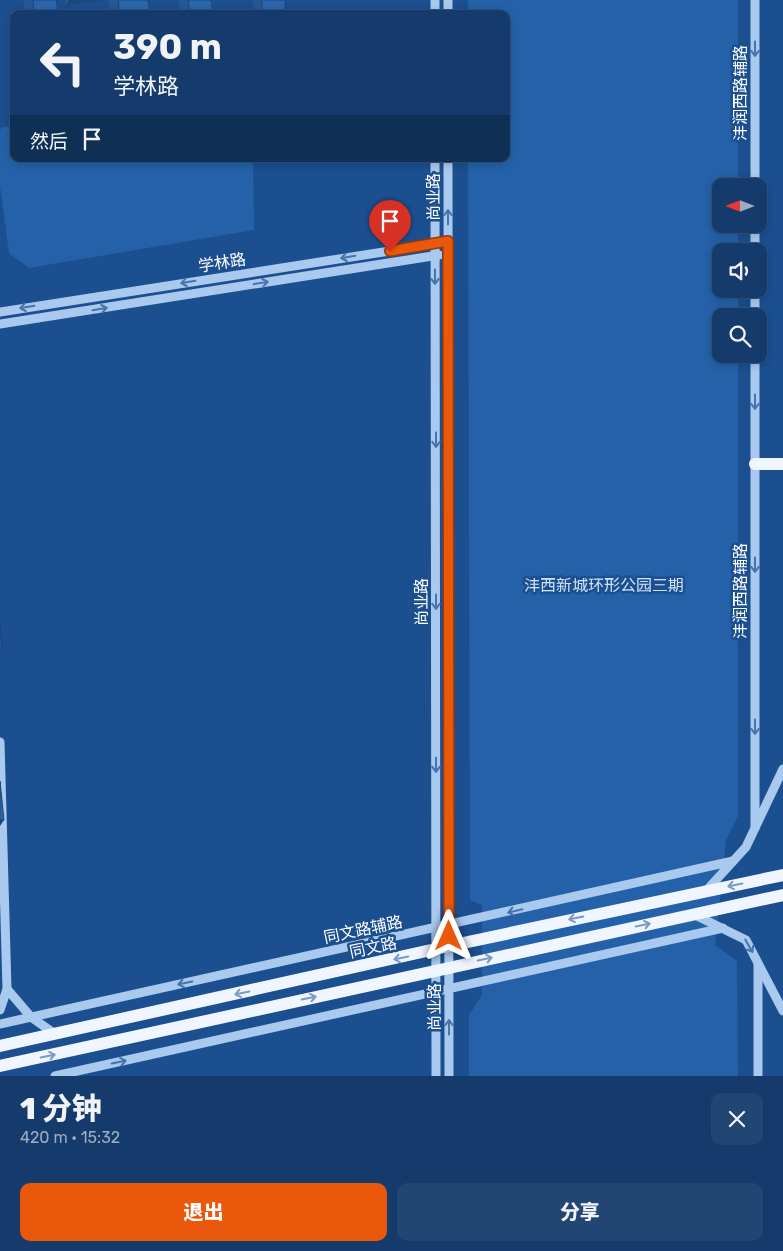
<!DOCTYPE html>
<html lang="zh">
<head>
<meta charset="utf-8">
<style>
  :root { --surface:#143b6b; --page:#214673; --text:#f1f3f6; --muted:#9dadc1; --line:#33557e; --accent:#ea580c }
  body { margin:0; font-family:Rubik,"Noto Sans SC",sans-serif; background:var(--page); color:var(--text); height:100vh; display:flex; flex-direction:column; font-size:19px; white-space:nowrap }
  * { box-sizing:border-box; margin:0 }
  p { font-size:16px; color:var(--muted) }
  .icon { flex:none; width:28px; height:28px; fill:none; stroke:currentColor; stroke-width:2; stroke-linecap:round; stroke-linejoin:round }
  .map { position:relative; height:1076px; overflow:hidden }
  .panel { display:flex; flex-direction:column; background:var(--surface); flex:1 }
  .panel>* { flex:none }
  .guide { position:absolute; left:10px; top:10px; width:500px; height:152px; border-radius:10px; box-shadow:0 2px 8px #0003,0 0 0 1px var(--line); background:#143b6b; color:var(--text); overflow:hidden }
  .needle { width:32px; rotate:270deg }
  .controls { position:absolute; left:712px; top:178px; display:grid; gap:10px }
  .controls a { display:grid; place-items:center; width:55px; height:55px; border-radius:10px; background:var(--surface); box-shadow:0 2px 8px #0003,0 0 0 1px var(--line); font-size:25px }
  .pin { position:absolute; display:grid; place-items:center; width:42px; height:42px; color:#fff; margin:-51px -21px; border-radius:50% 50% 50% 0; rotate:-45deg; box-shadow:0 0 5px #0007 }
  .pin .icon { rotate:45deg }
  .me { position:absolute; width:55px; margin:-28px; rotate:0deg; stroke-linejoin:round; filter:drop-shadow(0 0 4px #0008) }
  .turn { display:flex; align-items:center; gap:18px; height:105px; padding:0 20px; font-size:22px }
  .turn .icon { width:65px; height:65px; stroke-width:2.5 }
  .turn b { display:block; font-size:35px; line-height:42px }
  .then { display:flex; align-items:center; height:48px; padding:0 20px; background:#0003; gap:10px; font-size:19px }
  .round { display:grid; place-items:center; flex:none; width:52px; height:52px; border-radius:10px; background:var(--page) }
  .head { display:flex; align-items:center; justify-content:space-between; height:85px; padding:0 20px }
  h1 { font-size:30px; font-weight:800; line-height:38px }
  .cta { display:flex; gap:10px; margin-top:auto; padding:10px 20px }
  .cta a { flex:1; height:58px; border-radius:10px; background:var(--accent); color:#fff; font-size:20px; font-weight:800; line-height:58px; text-align:center }
  .cta a+a { background:var(--page); color:var(--text) }
  .map>svg:first-child { display:block }
  .green { fill:#2461a8 }
  .lines { fill:none; stroke-linecap:round; stroke-linejoin:round }
  .minor { stroke:#a9c9ee; stroke-width:9 }
  .major { stroke:#f0f6ff; stroke-width:12 }
  .wall { fill:#245895 }
  .shaded-wall { fill:#1d4779 }
  .building { fill:#2a66ad; stroke:#1d4779 }
  .oneway { stroke:#4674ac }
  .oneway2 { stroke:#7b9ac1 }
  .route-casing { stroke:#983908; stroke-width:12 }
  .route { stroke:#ea580c; stroke-width:9 }
  .labels { text-anchor:middle; stroke-width:5; stroke-linejoin:round; paint-order:stroke }
  .street-label { font-size:16px; fill:#fff; stroke:#1b4f8f }
  .park-label { font-size:16px; fill:#cfe3fa; stroke:#1b4f8f }
</style>
</head>
<body>
<div class="map">
<svg width="783" height="1076" viewBox="0 0 783 1076">
  <rect width="100%" height="100%" fill="#1b4f8f"/>
  <g class="green">
    <polygon points="468,0 738,0 738,186 721,186 721,224 738,224 738,251 721,251 721,289 738,289 738,316 721,316 721,354 738,354 738,816 726,840 715,945 737,961 738,1076 469,1076 469,1015 482,995 482,905 470,900 468,159 506,159 506,14 468,14"/>
    <polygon points="14,126 14,159 253,159 254,230 29,268 9,253 0,186 0,130 2,127"/>
  </g>
  <g class="lines">
    <g class="minor">
      <polyline points="435,0 435,14"/>
      <polyline points="448,0 448,14"/>
      <polyline points="755,0 755,186"/>
      <polyline points="435,159 436,1076"/>
      <polyline points="448,159 449,1076"/>
      <polyline points="755,224 755,251"/>
      <polyline points="755,289 755,316"/>
      <polyline points="0,312 441,243"/>
      <polyline points="0,324 439,255"/>
      <polyline points="755,354 755,828"/>
      <polyline points="0,742 7,989"/>
      <polyline points="706,891 746,847 783,769"/>
      <polyline points="693,914 746,940 783,1011"/>
      <polyline points="758,965 758,1076"/>
      <polyline points="0,1010 7,989 31,1017 55,1034"/>
      <polyline points="0,1024 733,861"/>
      <polyline points="55,1076 723,928"/>
    </g>
    <g class="major">
      <polyline points="755,464 783,464"/>
      <polyline points="0,1046 449,946 783,875"/>
      <polyline points="0,1066 783,895"/>
    </g>
  </g>
  <g class="wall">
    <polygon points="23,0 56,0 58,12 60,14 25,14"/>
    <polygon points="65,0 105,0 66,5"/>
    <polygon points="108,0 148,0 150,14 110,14"/>
    <polygon points="179,0 211,0 213,14 180,14"/>
    <polygon points="253,0 285,0 285,14 254,14"/>
  </g>
  <g class="shaded-wall">
    <polygon points="69,0 105,0 66,5"/>
    <polygon points="0,820 4,820 0,826"/>
  </g>
  <g class="building">
    <polygon points="33,0 56,0 58,12 60,14 34,14"/>
    <polygon points="118,0 148,0 150,14 120,14"/>
    <polygon points="188,0 211,0 213,14 190,14"/>
    <rect x="262" y="0" width="23" height="14"/>
    <polygon points="0,624 2,650 0,650"/>
    <polygon points="0,781 4,820 0,820"/>
  </g>
  <defs><path id="oneway-shaft" d="M-6 0H5M1.5-3L5.5 0L1.5 3" fill="none" stroke-width="1.6" stroke-linecap="round" stroke-linejoin="round" transform="scale(1.25)"/></defs>
  <g class="oneway">
    <use href="#oneway-shaft" transform="translate(755 49) rotate(90)"/>
    <use href="#oneway-shaft" transform="translate(448 217) rotate(-90)"/>
    <use href="#oneway-shaft" transform="translate(348 257) rotate(171)"/>
    <use href="#oneway-shaft" transform="translate(435 277) rotate(90)"/>
    <use href="#oneway-shaft" transform="translate(188 282) rotate(171)"/>
    <use href="#oneway-shaft" transform="translate(261 283) rotate(-9)"/>
    <use href="#oneway-shaft" transform="translate(27 307) rotate(171)"/>
    <use href="#oneway-shaft" transform="translate(100 309) rotate(-9)"/>
    <use href="#oneway-shaft" transform="translate(755 402) rotate(90)"/>
    <use href="#oneway-shaft" transform="translate(436 440) rotate(90)"/>
    <use href="#oneway-shaft" transform="translate(755 565) rotate(90)"/>
    <use href="#oneway-shaft" transform="translate(436 602) rotate(90)"/>
    <use href="#oneway-shaft" transform="translate(755 727) rotate(90)"/>
    <use href="#oneway-shaft" transform="translate(436 765) rotate(90)"/>
    <use href="#oneway-shaft" transform="translate(515 911) rotate(167)"/>
    <use href="#oneway-shaft" transform="translate(749 946) rotate(60)"/>
    <use href="#oneway-shaft" transform="translate(185 983) rotate(168)"/>
    <use href="#oneway-shaft" transform="translate(449 1027) rotate(-90)"/>
    <use href="#oneway-shaft" transform="translate(119 1062) rotate(-12)"/>
  </g>
  <g class="oneway2">
    <use href="#oneway-shaft" transform="translate(735 885) rotate(168)"/>
    <use href="#oneway-shaft" transform="translate(576 918) rotate(168)"/>
    <use href="#oneway-shaft" transform="translate(643 925) rotate(-12)"/>
    <use href="#oneway-shaft" transform="translate(401 958) rotate(168)"/>
    <use href="#oneway-shaft" transform="translate(485 959) rotate(-12)"/>
    <use href="#oneway-shaft" transform="translate(242 993) rotate(168)"/>
    <use href="#oneway-shaft" transform="translate(309 998) rotate(-12)"/>
    <use href="#oneway-shaft" transform="translate(48 1056) rotate(-12)"/>
  </g>
  <g class="lines">
    <defs>
      <polyline id="route" points="390,251 448,241 449,936"/>
    </defs>
    <use href="#route" class="route-casing"/>
    <use href="#route" class="route"/>
  </g>
  <g class="labels">
    <g class="street-label">
      <text transform="translate(740 93) rotate(-90)" y="6">沣润西路辅路</text>
      <text transform="translate(433 197) rotate(-90)" y="6">尚业路</text>
      <text transform="translate(222 262) rotate(-9)" y="6">学林路</text>
      <text transform="translate(740 591) rotate(-90)" y="6">沣润西路辅路</text>
      <text transform="translate(421 602) rotate(-90)" y="6">尚业路</text>
      <text transform="translate(363 929) rotate(-12)" y="6">同文路辅路</text>
      <text transform="translate(373 947) rotate(-12)" y="6">同文路</text>
      <text transform="translate(434 1007) rotate(-90)" y="6">尚业路</text>
    </g>
    <g class="park-label">
      <text x="604" y="591">沣西新城环形公园三期</text>
    </g>
  </g>
</svg>
<div class="controls">
<a><svg class="needle" viewBox="-14 -14 28 28"><path d="M0-13l5 13h-10z" fill="#e53935"/><path d="M0 13l5-13h-10z" fill="#9dadc1"/></svg></a>
<a><svg class="icon" aria-label="sound" viewBox="0 0 24 24"><path d="M4 9h4l5-4v14l-5-4H4zM17 9q2 3 0 6"/></svg></a>
<a><svg class="icon" aria-label="search" viewBox="0 0 24 24"><circle cx="10" cy="10" r="6"/><path d="M15 15l6 6"/></svg></a>
</div>
<div class="pin" style="left:390px;top:251px;background:#d93025"><svg class="icon" aria-label="arrive" viewBox="0 0 24 24"><path d="M6 21V4h12l-3 4 3 4H6"/></svg></div>
<svg class="me" style="left:449px;top:936px" viewBox="-20 -20 40 40"><path d="M0-17L14 15 0 8-14 15z" fill="#ea580c" stroke="#fff" stroke-width="4"/></svg>
<div class="guide">
<div class="turn"><svg class="icon" aria-label="left" viewBox="0 0 24 24"><path d="M17 20v-9H6M10 6l-5 5 5 5"/></svg><div><b>390 m</b>学林路</div></div>
<div class="then">然后<svg class="icon" aria-label="arrive" viewBox="0 0 24 24"><path d="M6 21V4h12l-3 4 3 4H6"/></svg></div>
</div>
</div>
<section class="panel">
<div class="head"><div><h1>1 分钟</h1><p>420 m · 15:32</p></div><a class="round"><svg class="icon" aria-label="close" viewBox="0 0 24 24"><path d="M6 6l12 12M18 6L6 18"/></svg></a></div>
<div class="cta"><a>退出</a><a>分享</a></div>
</section>
</body>
</html>
